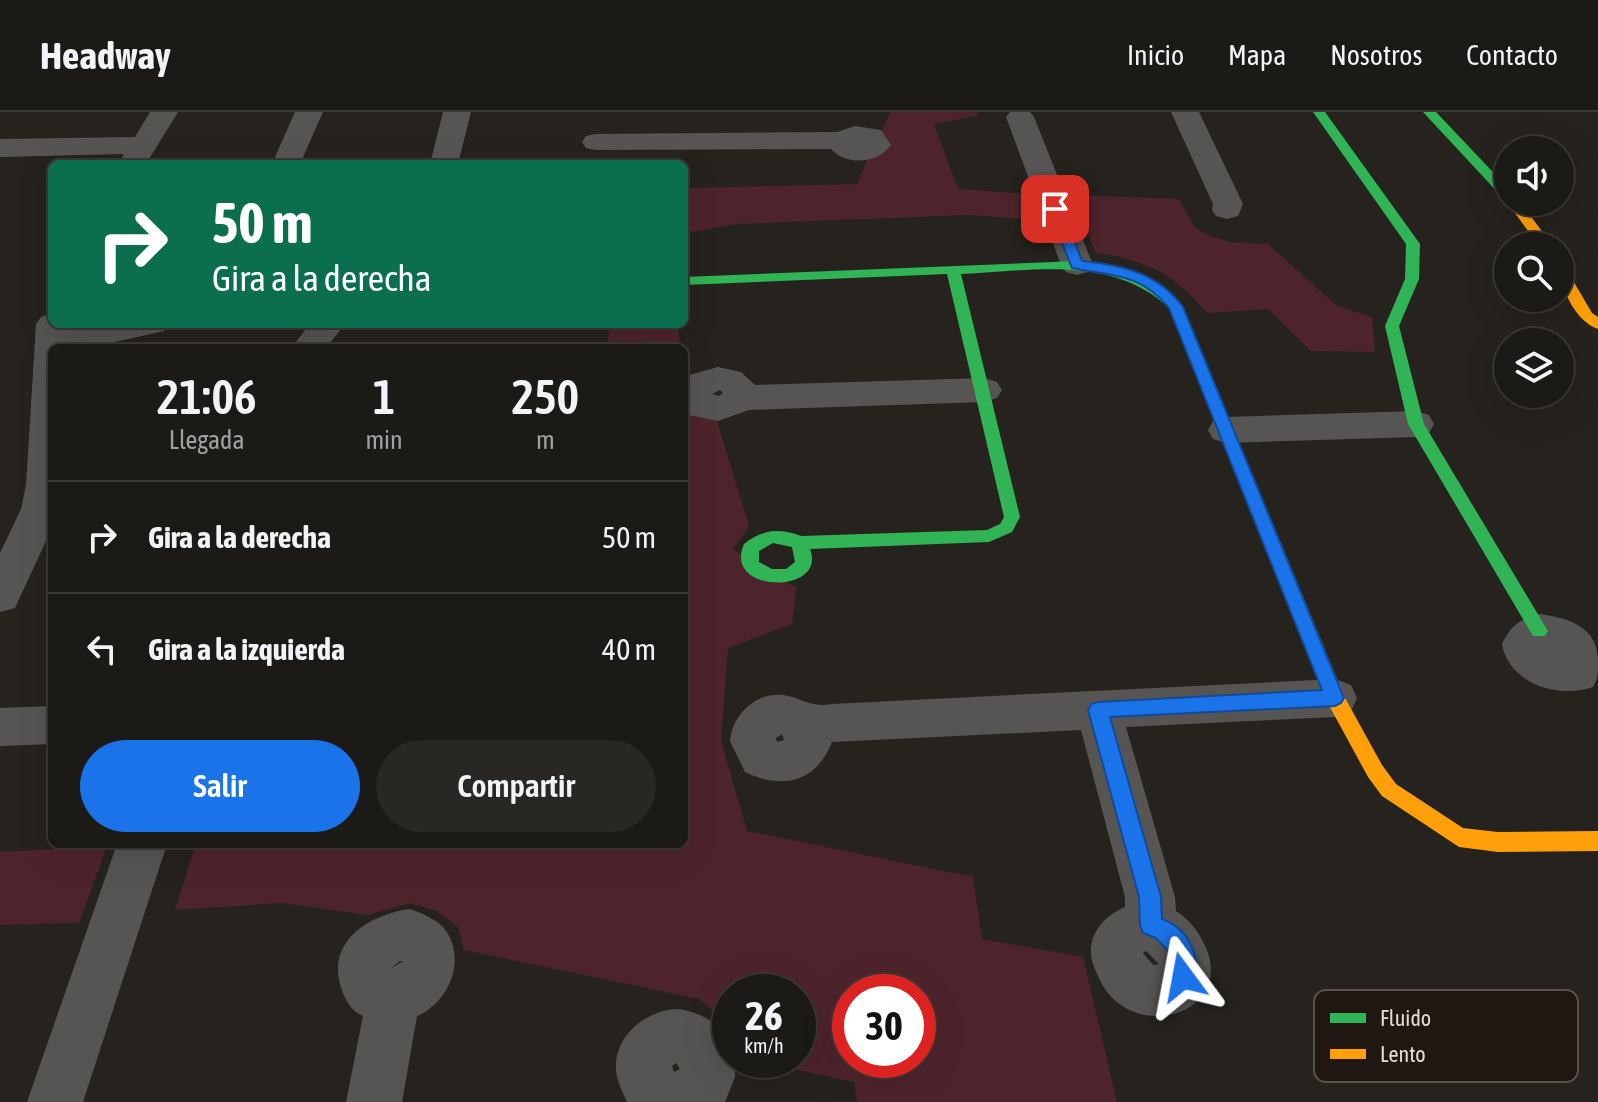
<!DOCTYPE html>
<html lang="es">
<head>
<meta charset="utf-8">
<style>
  :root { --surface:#1c1a16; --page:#292723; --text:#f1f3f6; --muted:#a0a1a1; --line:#3a3835; --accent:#1a73e8 }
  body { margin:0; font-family:"Asap Condensed",sans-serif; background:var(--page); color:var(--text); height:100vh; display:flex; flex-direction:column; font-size:30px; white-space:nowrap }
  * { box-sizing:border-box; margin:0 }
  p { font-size:26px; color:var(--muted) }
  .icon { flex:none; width:44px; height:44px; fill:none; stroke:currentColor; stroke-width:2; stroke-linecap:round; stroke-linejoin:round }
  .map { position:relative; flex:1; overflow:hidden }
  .details { position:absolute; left:48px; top:232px; width:640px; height:504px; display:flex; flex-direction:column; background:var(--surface); border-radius:12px; box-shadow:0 8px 32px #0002,0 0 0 2px var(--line) }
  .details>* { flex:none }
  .hud { position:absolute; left:48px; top:48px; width:640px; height:168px; border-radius:12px; box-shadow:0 8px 32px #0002,0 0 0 2px var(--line); background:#0b6e4f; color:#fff; overflow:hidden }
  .fabs { position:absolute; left:1494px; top:24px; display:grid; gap:16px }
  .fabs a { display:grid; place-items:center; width:80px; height:80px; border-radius:50%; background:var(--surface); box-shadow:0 8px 32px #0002,0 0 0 2px var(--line); font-size:40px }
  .speed { position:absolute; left:712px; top:862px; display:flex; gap:16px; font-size:40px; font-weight:700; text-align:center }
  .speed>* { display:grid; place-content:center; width:104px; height:104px; border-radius:50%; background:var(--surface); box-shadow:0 8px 32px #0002,0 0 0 2px var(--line); line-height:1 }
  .speed small { font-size:20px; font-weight:400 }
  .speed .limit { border:12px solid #d22; background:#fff; color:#111 }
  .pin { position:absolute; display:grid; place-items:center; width:68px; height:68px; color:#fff; margin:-34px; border-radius:16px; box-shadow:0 4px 12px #0006 }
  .me { position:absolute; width:88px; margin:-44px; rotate:347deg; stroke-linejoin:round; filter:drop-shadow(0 0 6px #0008) }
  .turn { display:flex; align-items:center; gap:28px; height:168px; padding:0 32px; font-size:36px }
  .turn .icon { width:104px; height:104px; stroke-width:2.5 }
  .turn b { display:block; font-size:56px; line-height:68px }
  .eta { display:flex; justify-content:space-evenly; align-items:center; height:136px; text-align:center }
  .eta b { font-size:48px; font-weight:600; line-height:56px }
  .cta { display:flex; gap:16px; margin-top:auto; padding:16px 32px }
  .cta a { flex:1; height:92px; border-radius:48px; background:var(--accent); color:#fff; font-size:32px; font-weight:600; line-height:92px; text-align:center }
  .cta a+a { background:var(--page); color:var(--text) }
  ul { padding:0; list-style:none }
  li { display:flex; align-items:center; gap:24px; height:112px; padding:0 32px; border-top:2px solid var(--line) }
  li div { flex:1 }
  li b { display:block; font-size:30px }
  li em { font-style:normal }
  header { display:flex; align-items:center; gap:48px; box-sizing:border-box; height:112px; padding:0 40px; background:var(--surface); border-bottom:2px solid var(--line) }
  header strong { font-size:38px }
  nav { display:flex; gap:44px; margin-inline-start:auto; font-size:28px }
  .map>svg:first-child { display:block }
  .green { fill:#4e242c; fill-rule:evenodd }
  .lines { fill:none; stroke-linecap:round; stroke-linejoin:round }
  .street { fill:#575554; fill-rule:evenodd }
  .fast { fill:#30b455; fill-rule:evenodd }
  .slow { fill:#ff9f0a; fill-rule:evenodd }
  .route { fill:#1a73e8; stroke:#114b97; stroke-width:2 }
  .key { fill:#201712; stroke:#5a524e; stroke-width:2 }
  .key-label { font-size:22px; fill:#e3ddd9 }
</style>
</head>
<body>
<header>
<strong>Headway</strong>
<nav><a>Inicio</a><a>Mapa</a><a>Nosotros</a><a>Contacto</a></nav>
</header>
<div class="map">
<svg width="1598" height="990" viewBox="0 0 1598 990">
  <rect width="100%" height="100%" fill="#26221e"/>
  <g class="green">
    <polygon points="890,0 978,0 976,4 934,12 958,77 1030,82 1040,108 968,103 737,112 684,121 684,76 858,72 867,48 886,39 890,30 881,21"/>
    <path d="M1073 83 1179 87 1194 114 1207 123 1230 130 1268 132 1337 194 1372 205 1375 240 1311 239 1268 197 1207 201C1170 158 1150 151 1095 140Z"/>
    <polygon points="609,212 677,212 681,236 608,236"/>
    <path d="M684 295 694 303 717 309 749 414 733 437 796 476 792 512 728 536 721 629 747 719 973 765 982 827 1083 845 1117 990H857L854 970 750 948H798V880H730V918L727 911 699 887 464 838 458 815 437 799 410 791 368 803 281 791 175 798 196 732H684ZM850 880H918V948H850Z"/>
    <polygon points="107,734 79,811 0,813 0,740"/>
  </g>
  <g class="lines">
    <g class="street">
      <polygon points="150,0 178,0 146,52 118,52 124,42 0,45 0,27 135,25"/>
      <polygon points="295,0 323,0 300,52 272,52"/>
      <polygon points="443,0 471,0 458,52 430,52"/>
      <polygon points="1010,0 1030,0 1034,5 1093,153 1088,160 1077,163 1066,160 1061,153 1006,5"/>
      <polygon points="1171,0 1199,0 1243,92 1238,104 1227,107 1216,104 1212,98 1213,92"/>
      <path d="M855 14 881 18 891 33C878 52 846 54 831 37L596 38 586 36 582 30 586 24 596 22 837 20Z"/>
      <polygon points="52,202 52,212 70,212 70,218 100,212 169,212 164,219 88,236 52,236 52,416 15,496 0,500 0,441 21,397 26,373 36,212 41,205"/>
      <polygon points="310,212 345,212 326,236 291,236"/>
      <path d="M718 255 741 260 755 273 984 266 997 270 1002 278 997 286 984 290 749 298 718 309 689 303C682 291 681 274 689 263ZM720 278 723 281 719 284 712 282Z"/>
      <polygon points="1416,299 1429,303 1434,312 1429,321 1416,325 1226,331 1213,327 1208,318 1213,309 1226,305"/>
      <path d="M1539 502C1570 506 1598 515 1598 550 1598 560 1598 566 1593 575 1558 587 1509 572 1502 532 1511 513 1519 508 1539 502Z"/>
      <path d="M1335 567 1351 573 1357 586 1351 599 1335 605 1126 615 1175 785 1176 799C1191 809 1199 820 1206 836 1235 904 1127 934 1098 864 1095 857 1091 849 1091 841 1090 819 1106 803 1125 795V785L1081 618 832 630C817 669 784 679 745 660L730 629C732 604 755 580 783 583 803 586 810 596 832 592ZM782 622 784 628 777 630 776 626ZM1146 839 1159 852 1153 853 1143 841Z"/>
      <polygon points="52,594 52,632 0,634 0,596"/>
      <polygon points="117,732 167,732 83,990 27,990"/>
      <path d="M410 797C421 801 434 806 443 815 468 845 450 890 417 904L402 990H346L363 904C352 899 347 891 343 881 323 832 366 803 410 797ZM400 849H403L389 858Z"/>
      <path d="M679 897C708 902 730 917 730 948H735V965L725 990H627C623 980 617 970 616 959 613 924 647 897 679 897ZM676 951 680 957 674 960 672 954Z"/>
    </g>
    <g class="fast">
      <polygon points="1313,0 1325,0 1420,132 1419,167 1399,214 1424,312 1545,514 1548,519 1545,524 1533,524 1408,312 1385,214 1405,167 1406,132"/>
      <polygon points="1423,0 1436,0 1508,76 1508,87 1503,86"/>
      <path d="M1077 149C1117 153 1157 163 1183 195L1307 494 1304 499H1292L1289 494 1170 197C1113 142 1033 159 961 162L1020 405 1012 420 989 430 810 437C828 483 722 482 744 432 762 417 780 416 801 424L987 418 1000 412 1004 405 947 162 684 173V165ZM773 431 792 435 795 450 786 457H772L759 450V439Z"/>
    </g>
    <g class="slow">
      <polygon points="1508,88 1520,90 1553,134 1539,134 1507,90"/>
      <path d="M1560 154 1565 155 1592 201 1598 205V217C1575 209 1560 176 1560 154Z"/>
      <polygon points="1298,487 1304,489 1307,494 1344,584 1382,653 1396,672 1463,716 1498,720 1598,719 1598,739 1498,740 1459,735 1382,684 1368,665 1325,586 1289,494 1292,489"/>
    </g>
  </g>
  <path class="route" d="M1055 93 1062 97 1082 149C1122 153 1158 161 1183 195L1344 586 1341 591 1335 594 1110 605 1161 785 1162 807C1189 817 1203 846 1192 873L1183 876 1175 873 1172 865 1173 844 1156 826 1143 821 1140 813 1139 785 1088 598 1091 592 1098 590 1322 578 1169 196C1140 161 1113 164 1072 156L1049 97Z"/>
  <rect x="1314" y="878" width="264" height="92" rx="12" class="key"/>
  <rect x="1330" y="901" width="36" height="10" fill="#30b455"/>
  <rect x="1330" y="937" width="36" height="10" fill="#ff9f0a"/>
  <g class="key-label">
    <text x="1380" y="914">Fluido</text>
    <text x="1380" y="950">Lento</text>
  </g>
</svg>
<div class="fabs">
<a><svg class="icon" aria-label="sound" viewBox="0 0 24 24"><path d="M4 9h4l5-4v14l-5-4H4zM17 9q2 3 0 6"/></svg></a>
<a><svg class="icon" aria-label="search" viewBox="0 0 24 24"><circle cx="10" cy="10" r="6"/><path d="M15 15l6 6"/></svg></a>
<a><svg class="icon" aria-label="layers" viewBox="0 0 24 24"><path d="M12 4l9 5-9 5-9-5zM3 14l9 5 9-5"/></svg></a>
</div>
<div class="speed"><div>26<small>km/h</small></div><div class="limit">30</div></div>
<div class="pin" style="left:1055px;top:97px;background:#d93025"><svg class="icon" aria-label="arrive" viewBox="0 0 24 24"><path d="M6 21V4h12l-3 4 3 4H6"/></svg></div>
<svg class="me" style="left:1183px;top:865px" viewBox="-20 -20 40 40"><path d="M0-17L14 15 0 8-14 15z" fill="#1a73e8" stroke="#fff" stroke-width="4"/></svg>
<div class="hud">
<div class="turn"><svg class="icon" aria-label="right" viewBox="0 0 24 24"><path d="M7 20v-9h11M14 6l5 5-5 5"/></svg><div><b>50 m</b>Gira a la derecha</div></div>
</div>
<section class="details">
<div class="eta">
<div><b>21:06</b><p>Llegada</p></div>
<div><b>1</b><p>min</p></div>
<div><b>250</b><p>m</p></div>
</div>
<ul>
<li><svg class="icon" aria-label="right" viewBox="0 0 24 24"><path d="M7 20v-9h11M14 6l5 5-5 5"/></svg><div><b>Gira a la derecha</b></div><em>50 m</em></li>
<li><svg class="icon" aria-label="left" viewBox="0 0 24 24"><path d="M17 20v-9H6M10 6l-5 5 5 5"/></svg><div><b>Gira a la izquierda</b></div><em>40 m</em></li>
</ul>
<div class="cta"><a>Salir</a><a>Compartir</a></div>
</section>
</div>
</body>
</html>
